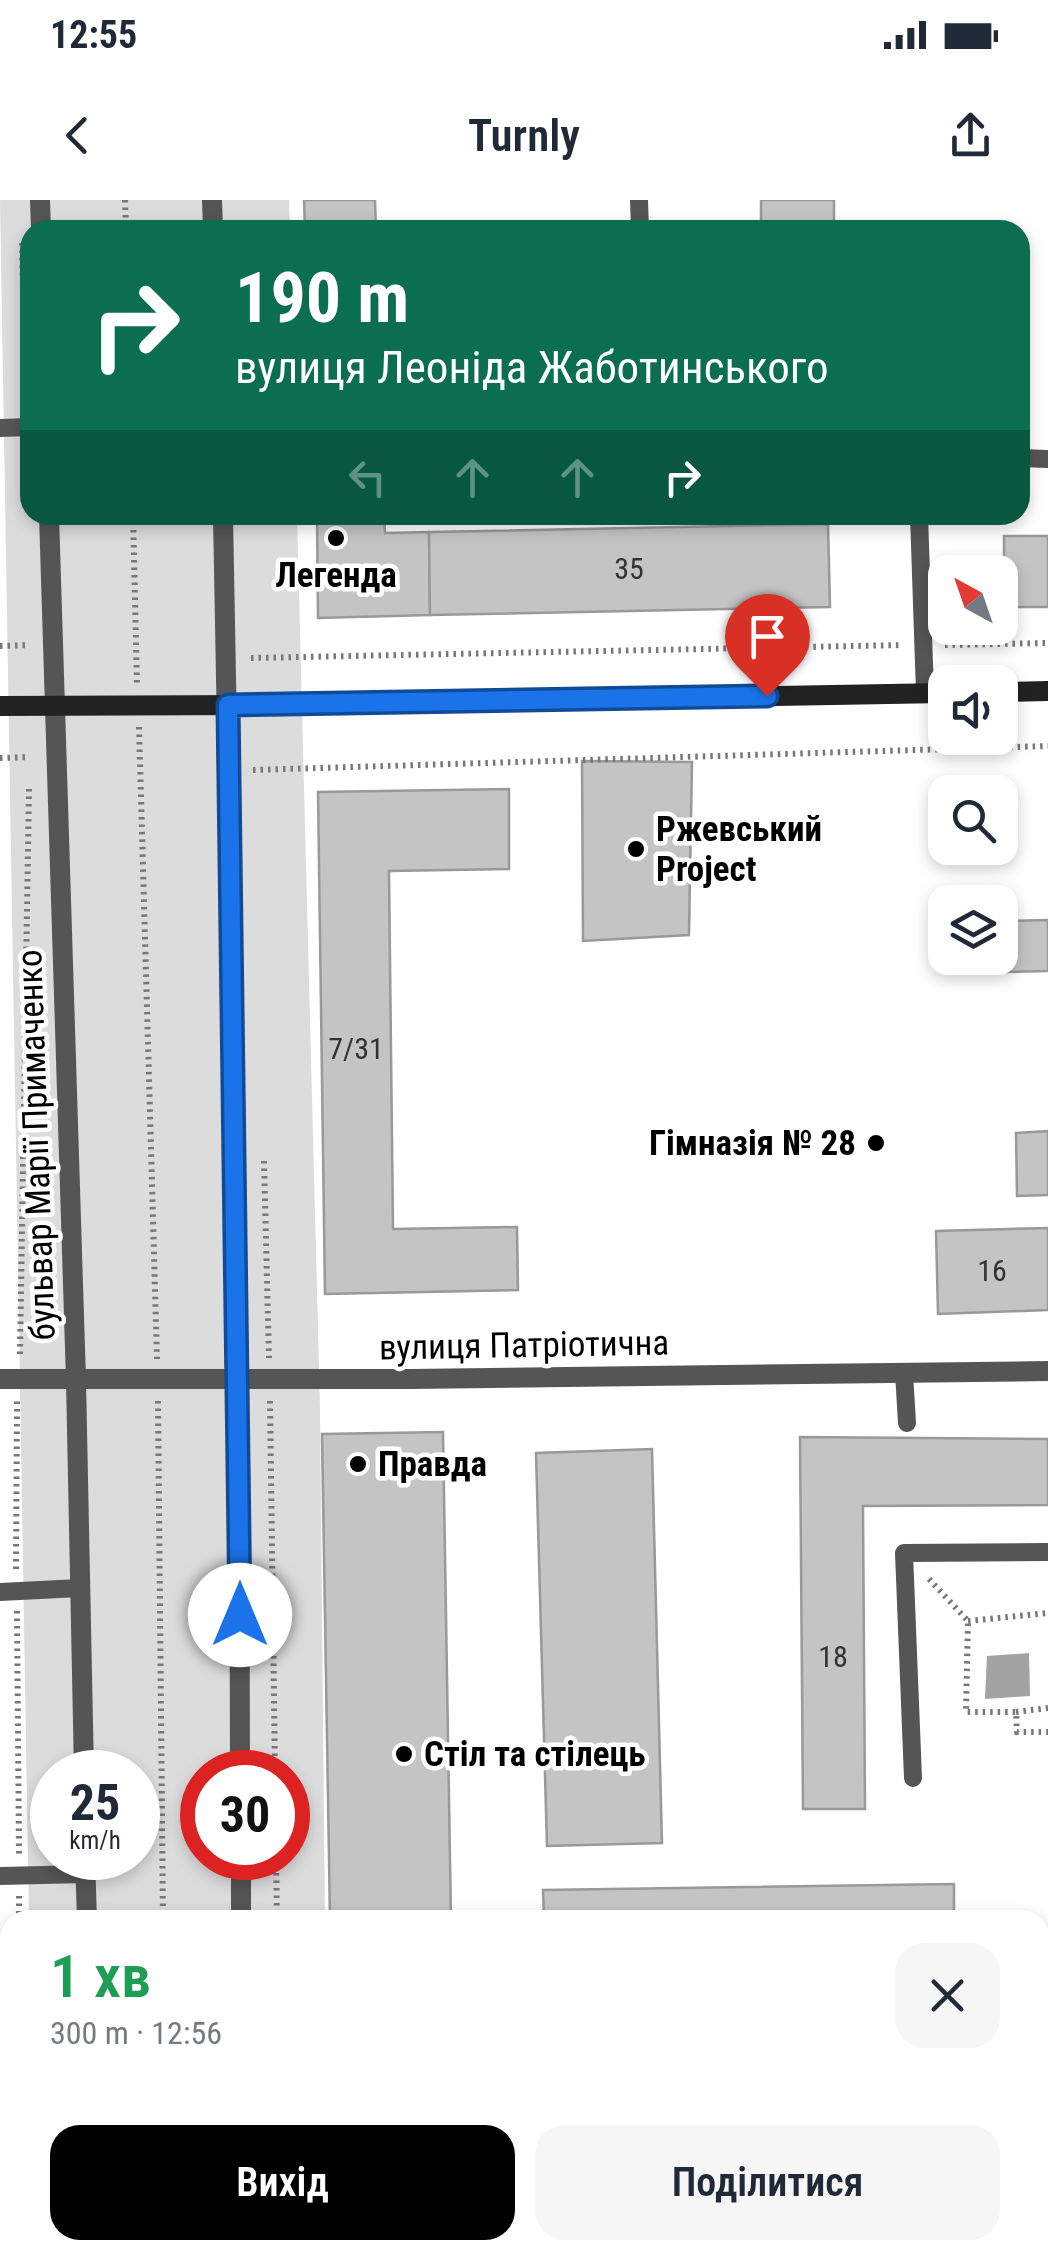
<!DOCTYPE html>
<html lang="uk">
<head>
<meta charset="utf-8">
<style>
  :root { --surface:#fff; --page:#f6f6f7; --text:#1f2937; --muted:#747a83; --accent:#000 }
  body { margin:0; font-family:"Roboto Condensed",sans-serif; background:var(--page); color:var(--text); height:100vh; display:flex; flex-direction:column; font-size:38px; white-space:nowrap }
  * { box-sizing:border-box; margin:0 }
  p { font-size:32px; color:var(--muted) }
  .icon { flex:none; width:55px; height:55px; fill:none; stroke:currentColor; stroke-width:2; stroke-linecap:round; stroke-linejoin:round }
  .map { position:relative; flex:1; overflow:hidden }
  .details { position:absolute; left:0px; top:1710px; width:1050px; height:350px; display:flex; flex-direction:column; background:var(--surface); border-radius:30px 30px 0 0; box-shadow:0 5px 15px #0003 }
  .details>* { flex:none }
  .hud { position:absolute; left:20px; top:20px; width:1010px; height:305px; border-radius:30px; box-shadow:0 5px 15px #0003; background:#0b6e4f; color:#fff; overflow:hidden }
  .needle { width:65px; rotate:320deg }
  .buttons { position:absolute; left:928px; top:355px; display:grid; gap:20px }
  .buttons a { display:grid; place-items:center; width:90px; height:90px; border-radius:20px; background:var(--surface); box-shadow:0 5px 15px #0003; font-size:50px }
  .speed { position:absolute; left:30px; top:1550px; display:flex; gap:20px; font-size:50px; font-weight:700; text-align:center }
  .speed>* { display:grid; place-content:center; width:130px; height:130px; border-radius:50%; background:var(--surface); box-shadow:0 5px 15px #0003; line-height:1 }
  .speed small { font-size:25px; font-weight:400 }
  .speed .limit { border:15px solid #d22; background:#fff; color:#111 }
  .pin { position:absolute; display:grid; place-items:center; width:85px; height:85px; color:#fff; margin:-102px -42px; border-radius:50% 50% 50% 0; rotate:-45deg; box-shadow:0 0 10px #0007 }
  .pin .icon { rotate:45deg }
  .me { position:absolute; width:110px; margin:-55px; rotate:0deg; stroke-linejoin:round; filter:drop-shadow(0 0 8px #0008) }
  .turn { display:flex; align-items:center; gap:35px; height:210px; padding:0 50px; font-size:45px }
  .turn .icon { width:130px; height:130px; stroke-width:2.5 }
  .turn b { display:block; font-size:70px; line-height:85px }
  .lanes { display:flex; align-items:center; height:95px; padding:0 50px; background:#0003; justify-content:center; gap:50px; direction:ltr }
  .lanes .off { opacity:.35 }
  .round { display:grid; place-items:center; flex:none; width:105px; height:105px; border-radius:30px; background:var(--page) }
  .headline { display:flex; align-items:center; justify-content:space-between; height:170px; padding:0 50px }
  h1 { font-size:60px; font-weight:600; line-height:75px; color:#1e9e55 }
  .action { display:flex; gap:20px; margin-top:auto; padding:20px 50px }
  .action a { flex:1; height:115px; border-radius:30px; background:var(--accent); color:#fff; font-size:40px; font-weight:600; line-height:115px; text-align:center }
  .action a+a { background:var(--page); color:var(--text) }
  .status { display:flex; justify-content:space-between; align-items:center; height:70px; padding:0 50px; background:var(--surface); direction:ltr }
  .status svg { height:28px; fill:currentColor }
  header { display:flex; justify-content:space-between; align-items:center; height:130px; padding:0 50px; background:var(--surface); font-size:45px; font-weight:600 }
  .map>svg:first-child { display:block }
  .green { fill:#dcdcdc; fill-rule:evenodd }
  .water { fill:#a3a3a3 }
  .building { fill:#c4c4c4; stroke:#999; stroke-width:2.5 }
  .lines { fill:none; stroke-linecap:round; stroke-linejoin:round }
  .path { stroke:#777; stroke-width:6; stroke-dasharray:2.5 5; stroke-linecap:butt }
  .lane { stroke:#555; stroke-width:18 }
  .street { stroke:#555; stroke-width:20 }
  .secondary { stroke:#222; stroke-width:20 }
  .route-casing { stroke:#114b97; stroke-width:25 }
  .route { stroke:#1a73e8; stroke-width:18 }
  .poi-dot { fill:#000; stroke:#fff; stroke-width:4 }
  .labels { text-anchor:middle; stroke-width:9; stroke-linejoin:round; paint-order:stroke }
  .number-label { font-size:30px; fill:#313131 }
  .poi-label { font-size:35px; font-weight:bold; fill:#000; stroke:#fff; text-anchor:start }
  .street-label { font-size:35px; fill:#000; stroke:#fff }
</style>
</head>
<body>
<div class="status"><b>12:55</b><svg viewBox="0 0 49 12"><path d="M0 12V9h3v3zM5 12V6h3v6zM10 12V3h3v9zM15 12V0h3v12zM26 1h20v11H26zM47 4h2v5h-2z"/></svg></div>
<header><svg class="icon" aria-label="back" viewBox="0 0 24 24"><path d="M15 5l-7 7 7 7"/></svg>Turnly<svg class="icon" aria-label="share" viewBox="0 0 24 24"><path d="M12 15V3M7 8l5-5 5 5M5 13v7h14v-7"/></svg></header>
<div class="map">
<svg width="1048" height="2060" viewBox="0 0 1048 2060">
  <rect width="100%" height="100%" fill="#fff"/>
  <g class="green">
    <path d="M0 0H289L290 30H30V315H297L320 1207 325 1720H29ZM52 1572H138V1658H52ZM202 1572H288V1658H202Z"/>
    <polygon points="34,2050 329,2050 329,2060 35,2060"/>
  </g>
  <polygon class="water" points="1029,1453 1030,1496 985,1499 987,1456"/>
  <g class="building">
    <polygon points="304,0 375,0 376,30 305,30"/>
    <rect x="761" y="0" width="73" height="30"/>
    <polygon points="317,315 384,315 385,333 429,332 430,415 318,418"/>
    <polygon points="828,324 830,407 430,415 429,332"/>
    <rect x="1004" y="336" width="44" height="71"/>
    <polygon points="582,561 692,562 689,735 583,741"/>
    <polygon points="509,589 509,669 389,671 393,1029 517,1027 518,1090 325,1094 318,592"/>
    <polygon points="1048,720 1048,771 1004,772 1003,721"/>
    <polygon points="1048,931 1048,995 1017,996 1016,933"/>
    <polygon points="1048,1028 1048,1110 938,1114 936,1031"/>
    <polygon points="443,1232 451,1720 330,1720 322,1234"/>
    <polygon points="800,1237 1048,1239 1048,1305 863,1306 865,1609 803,1609"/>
    <polygon points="652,1249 662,1643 547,1646 536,1253"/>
    <polygon points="954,1684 954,1720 544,1720 543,1690"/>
    <rect x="369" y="2050" width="92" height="10"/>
  </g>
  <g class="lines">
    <g class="path">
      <polyline points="125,0 126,30"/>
      <polyline points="22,43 26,206"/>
      <polyline points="27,248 28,301"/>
      <polyline points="133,315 137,484"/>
      <polyline points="945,445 1048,443"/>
      <polyline points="0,446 29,445"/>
      <polyline points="251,458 903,445"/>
      <polyline points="139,527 157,1159"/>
      <polyline points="0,558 29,557"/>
      <polyline points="253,570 1048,546"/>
      <polyline points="264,961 269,1158"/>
      <polyline points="20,1154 29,587"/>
      <polyline points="158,1201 163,1720"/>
      <polyline points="270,1201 275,1572"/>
      <polyline points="16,1369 17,1201"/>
      <polyline points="929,1379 968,1421 966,1512 1016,1512 1017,1532 1048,1532"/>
      <polyline points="17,1411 19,1654"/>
      <polyline points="968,1421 1048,1413"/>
      <polyline points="1016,1512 1048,1508"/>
      <polyline points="276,1658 277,1720"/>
      <polyline points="19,1696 19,1720"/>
      <polyline points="21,2050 22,2060"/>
      <polyline points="167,2050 167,2060"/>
      <polyline points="282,2050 282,2060"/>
    </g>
    <g class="lane">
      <polyline points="639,0 640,30"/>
      <polyline points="0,228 30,227"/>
      <polyline points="1020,258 1048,259"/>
      <polyline points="919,315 925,493"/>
      <polyline points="904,1173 907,1223"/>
      <polyline points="0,1392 80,1388"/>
      <polyline points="913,1578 904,1353 1048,1352"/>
      <polyline points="0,1676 86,1674"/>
    </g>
    <g class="street">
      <polyline points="40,0 41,30"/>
      <polyline points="212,0 213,30"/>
      <polyline points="49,315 76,1180 84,1572"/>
      <polyline points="223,315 239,1180 240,1572"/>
      <polyline points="0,1179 411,1179 1048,1171"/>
      <polyline points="85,1658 87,1720"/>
      <polyline points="241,1658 241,1720"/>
      <polyline points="93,2050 93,2060"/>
      <polyline points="242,2050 242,2060"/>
    </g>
    <g class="secondary">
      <polyline points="1000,492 1048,491"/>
      <polyline points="0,506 251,505 945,493"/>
    </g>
  </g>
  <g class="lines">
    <defs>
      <polyline id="route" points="240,1415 228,505 767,496"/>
    </defs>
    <use href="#route" class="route-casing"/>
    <use href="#route" class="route"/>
  </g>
  <g class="poi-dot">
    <circle cx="336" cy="338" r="10"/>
    <circle cx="636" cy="649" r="10"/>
    <circle cx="876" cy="943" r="10"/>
    <circle cx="358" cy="1264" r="10"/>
    <circle cx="404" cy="1554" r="10"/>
  </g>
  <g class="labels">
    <g class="number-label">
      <text x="629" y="379">35</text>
      <text x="356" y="859">7/31</text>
      <text x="992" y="1081">16</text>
      <text x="833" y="1467">18</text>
    </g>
    <g class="poi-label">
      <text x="336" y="387" text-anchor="middle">Легенда</text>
      <text x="656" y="641">Ржевський<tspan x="656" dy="40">Project</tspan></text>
      <text x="856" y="955" text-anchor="end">Гімназія № 28</text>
      <text x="378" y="1276">Правда</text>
      <text x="424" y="1566">Стіл та стілець</text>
    </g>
    <g class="street-label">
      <text transform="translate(36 945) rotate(-92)" y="12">бульвар Марії Примаченко</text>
      <text transform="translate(524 1145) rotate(-1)" y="12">вулиця Патріотична</text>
    </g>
  </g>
</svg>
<div class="buttons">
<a><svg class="needle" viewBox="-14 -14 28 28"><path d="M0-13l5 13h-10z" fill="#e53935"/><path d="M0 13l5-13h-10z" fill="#747a83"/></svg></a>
<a><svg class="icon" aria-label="sound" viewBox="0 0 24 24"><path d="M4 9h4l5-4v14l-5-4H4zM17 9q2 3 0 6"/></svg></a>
<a><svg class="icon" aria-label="search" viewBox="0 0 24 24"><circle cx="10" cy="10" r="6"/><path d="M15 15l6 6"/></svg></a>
<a><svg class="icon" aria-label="layers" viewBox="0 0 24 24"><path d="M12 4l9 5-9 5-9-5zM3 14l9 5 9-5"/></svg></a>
</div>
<div class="speed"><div>25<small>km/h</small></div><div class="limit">30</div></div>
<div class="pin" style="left:767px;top:496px;background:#d93025"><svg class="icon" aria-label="arrive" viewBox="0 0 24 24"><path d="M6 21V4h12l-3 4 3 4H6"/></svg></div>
<svg class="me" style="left:240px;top:1415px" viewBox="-20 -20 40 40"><circle r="19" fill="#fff"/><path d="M0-13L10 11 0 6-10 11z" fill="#1a73e8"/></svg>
<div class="hud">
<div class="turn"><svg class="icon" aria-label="right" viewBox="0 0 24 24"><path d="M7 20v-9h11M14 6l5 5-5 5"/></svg><div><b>190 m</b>вулиця Леоніда Жаботинського</div></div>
<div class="lanes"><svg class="icon off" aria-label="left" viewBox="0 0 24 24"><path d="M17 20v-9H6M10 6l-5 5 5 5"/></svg><svg class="icon off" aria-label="ahead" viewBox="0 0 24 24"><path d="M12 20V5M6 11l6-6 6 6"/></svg><svg class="icon off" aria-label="ahead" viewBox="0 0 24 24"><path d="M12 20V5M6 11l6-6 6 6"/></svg><svg class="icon" aria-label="right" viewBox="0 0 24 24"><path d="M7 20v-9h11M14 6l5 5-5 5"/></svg></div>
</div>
<section class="details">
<div class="headline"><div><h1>1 хв</h1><p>300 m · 12:56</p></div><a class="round"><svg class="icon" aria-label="close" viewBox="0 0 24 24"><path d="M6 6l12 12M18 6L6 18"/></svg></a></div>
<div class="action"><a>Вихід</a><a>Поділитися</a></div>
</section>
</div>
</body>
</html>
